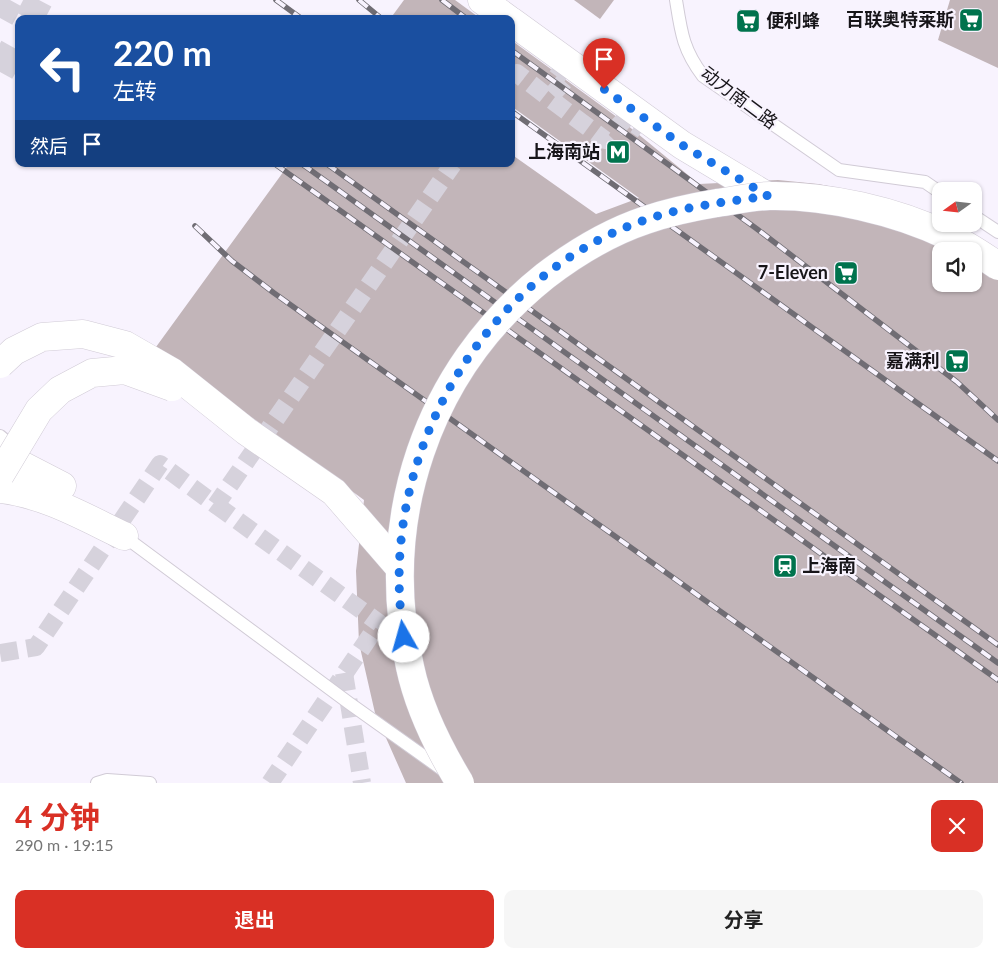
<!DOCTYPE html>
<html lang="zh">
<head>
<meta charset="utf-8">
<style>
  :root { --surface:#fff; --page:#f6f6f6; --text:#222; --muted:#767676; --accent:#d93025 }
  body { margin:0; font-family:Lato,"Noto Sans SC",sans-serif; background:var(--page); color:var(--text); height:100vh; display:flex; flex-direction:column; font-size:19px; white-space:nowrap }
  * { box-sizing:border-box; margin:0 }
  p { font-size:16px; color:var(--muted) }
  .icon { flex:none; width:28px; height:28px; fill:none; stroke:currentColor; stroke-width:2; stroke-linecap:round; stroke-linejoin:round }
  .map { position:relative; height:783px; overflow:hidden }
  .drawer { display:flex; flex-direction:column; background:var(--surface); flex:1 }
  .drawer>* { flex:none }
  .guide { position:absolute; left:15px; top:15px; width:500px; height:152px; border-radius:10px; box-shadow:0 1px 4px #0004; background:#1a4fa0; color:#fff; overflow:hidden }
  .needle { width:32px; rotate:255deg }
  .buttons { position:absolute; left:932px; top:182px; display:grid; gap:10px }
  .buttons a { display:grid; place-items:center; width:50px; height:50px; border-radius:10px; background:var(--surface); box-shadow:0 1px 4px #0004; font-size:25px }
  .pin { position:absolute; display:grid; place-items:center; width:42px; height:42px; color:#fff; margin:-51px -21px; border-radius:50% 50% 50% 0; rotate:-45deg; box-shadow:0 0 5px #0007 }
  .pin .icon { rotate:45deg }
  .me { position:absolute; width:55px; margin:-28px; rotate:353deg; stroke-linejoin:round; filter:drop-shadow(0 0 4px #0008) }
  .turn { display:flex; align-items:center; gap:18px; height:105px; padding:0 15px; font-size:22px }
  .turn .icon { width:65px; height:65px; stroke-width:2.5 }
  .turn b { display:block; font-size:35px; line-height:42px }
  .then { display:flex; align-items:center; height:48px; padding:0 15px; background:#0003; gap:10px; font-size:19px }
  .round { display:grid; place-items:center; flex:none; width:52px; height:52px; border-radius:10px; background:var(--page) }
  .headline { display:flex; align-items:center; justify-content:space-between; height:85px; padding:0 15px }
  h1 { font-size:30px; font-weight:700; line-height:38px; color:var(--accent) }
  .action { display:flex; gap:10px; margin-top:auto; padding:10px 15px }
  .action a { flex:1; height:58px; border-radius:10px; background:var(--accent); color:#fff; font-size:20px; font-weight:700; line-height:58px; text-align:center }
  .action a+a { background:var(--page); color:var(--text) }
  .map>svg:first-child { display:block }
  .building { fill:#c2b5b9; fill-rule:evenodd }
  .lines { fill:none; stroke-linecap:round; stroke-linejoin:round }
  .pedestrian-tunnel { stroke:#d6d2dc; stroke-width:18; stroke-dasharray:18 9; stroke-linecap:butt }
  .tertiary-tunnel { stroke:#d6d2dc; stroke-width:28; stroke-dasharray:28 14; stroke-linecap:butt }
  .service-casing { stroke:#d1cbd6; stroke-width:14 }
  .secondary-casing { stroke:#d1cbd6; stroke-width:29 }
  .service { stroke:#fff; stroke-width:12 }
  .secondary { stroke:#fff; stroke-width:28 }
  .rail-casing { stroke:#706d74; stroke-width:5.5 }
  .rail { stroke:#f8f3fe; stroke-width:4; stroke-dasharray:11; stroke-linecap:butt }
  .secondary-bridge-casing { stroke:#d1cbd6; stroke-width:29; stroke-linecap:butt }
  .secondary-bridge { stroke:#fff; stroke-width:28 }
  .route { stroke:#1a73e8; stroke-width:9; stroke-dasharray:0 16.2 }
  .labels { text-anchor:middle; stroke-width:4.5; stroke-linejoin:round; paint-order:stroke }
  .poi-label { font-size:18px; font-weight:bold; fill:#171519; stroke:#f8f3fe; text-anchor:end }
  .street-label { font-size:18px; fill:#171519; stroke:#f8f3fe }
</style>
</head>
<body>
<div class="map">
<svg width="998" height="783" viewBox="0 0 998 783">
  <rect width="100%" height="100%" fill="#f8f3fe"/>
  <g class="building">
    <polygon points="404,0 455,0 481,19 390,19"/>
    <polygon points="574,0 614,0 600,19"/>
    <polygon points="950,0 998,0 998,68 938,40"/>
    <path d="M511 40 621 120 699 184 778 180 818 184 860 192 998 258V783H406L375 713 359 643 356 571 364 500 156 347 289 164H511V154L596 214 639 198 511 106ZM941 251H974V284H941Z"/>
  </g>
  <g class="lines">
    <g class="pedestrian-tunnel">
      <polyline points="555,64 570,75 549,98 605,140 626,118 643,130"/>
      <polyline points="511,80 517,73 549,98"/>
      <polyline points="216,505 379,623 270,783"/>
      <polyline points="0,653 36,647 160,464 216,505 453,164"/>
      <polyline points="344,673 362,783"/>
    </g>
    <g class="tertiary-tunnel">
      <polyline points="0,18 10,0"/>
      <polyline points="29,19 39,0"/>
      <polyline points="0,72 19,38"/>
    </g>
    <defs>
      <g id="service">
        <path d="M676 0C681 32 683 50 703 76L839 170 925 182 941 193"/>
        <polyline points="974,216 998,232"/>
        <polyline points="0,436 18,451"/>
        <polyline points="121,534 349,703 446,772"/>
        <polyline points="97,783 107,780 150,783"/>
      </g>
      <g id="secondary">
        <polyline points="482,0 508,19"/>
        <polyline points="511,21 682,145 767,196"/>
        <polyline points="0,454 62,486"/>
        <path d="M0 489C45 494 84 517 124 536"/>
      </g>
    </defs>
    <use href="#service" class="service-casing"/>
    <use href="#secondary" class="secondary-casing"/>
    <use href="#service" class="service"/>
    <use href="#secondary" class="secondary"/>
    <defs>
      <g id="rail">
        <polyline points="276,0 302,19"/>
        <polyline points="359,0 382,19"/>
        <polyline points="442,0 467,19"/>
        <polyline points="511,50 757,229 957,382 998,420"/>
        <polyline points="511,111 998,461"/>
        <polyline points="275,164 998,680"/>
        <polyline points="302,164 998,663"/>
        <polyline points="327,164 998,645"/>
        <polyline points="195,226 232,261 274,293 961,783"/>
      </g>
    </defs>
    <use href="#rail" class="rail-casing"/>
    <use href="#rail" class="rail"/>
    <defs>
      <g id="secondary-bridge">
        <polyline points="0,364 14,351 42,337 83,334 125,345 172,372 246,431 334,492 399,567"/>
        <polyline points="0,475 39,410 60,390 92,373 125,370 172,387"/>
        <path d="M460 783C438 747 419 709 410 667 377 520 426 371 545 276 575 253 610 232 646 220 669 212 693 207 717 203 734 201 752 196 770 196 826 195 897 211 948 236 966 244 982 255 998 266"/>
      </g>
    </defs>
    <use href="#secondary-bridge" class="secondary-bridge-casing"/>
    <use href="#secondary-bridge" class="secondary-bridge"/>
  </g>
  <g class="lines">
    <path class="route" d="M404 637C375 465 478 277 645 220 685 206 726 202 768 196L682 145 604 89"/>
  </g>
  <defs>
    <symbol id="supermarket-square" viewBox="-11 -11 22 22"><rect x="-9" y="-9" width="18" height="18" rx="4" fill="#00734d" stroke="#f8f3fe"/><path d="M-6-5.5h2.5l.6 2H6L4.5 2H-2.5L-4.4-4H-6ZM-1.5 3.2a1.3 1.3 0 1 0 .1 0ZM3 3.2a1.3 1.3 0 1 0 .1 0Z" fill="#fff"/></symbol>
    <symbol id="metro-square" viewBox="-11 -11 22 22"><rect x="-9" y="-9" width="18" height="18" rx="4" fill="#00734d" stroke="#f8f3fe"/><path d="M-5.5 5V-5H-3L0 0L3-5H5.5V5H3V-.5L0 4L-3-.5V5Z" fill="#fff"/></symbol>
    <symbol id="station-square" viewBox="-11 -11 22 22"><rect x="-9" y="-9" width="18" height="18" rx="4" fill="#00734d" stroke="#f8f3fe"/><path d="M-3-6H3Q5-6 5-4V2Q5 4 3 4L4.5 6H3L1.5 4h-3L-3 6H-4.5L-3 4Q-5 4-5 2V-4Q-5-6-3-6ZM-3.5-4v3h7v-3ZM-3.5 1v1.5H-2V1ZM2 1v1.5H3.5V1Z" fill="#fff"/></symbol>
  </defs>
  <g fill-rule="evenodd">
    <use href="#supermarket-square" x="957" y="6" width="28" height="28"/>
    <use href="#supermarket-square" x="734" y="7" width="28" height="28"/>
    <use href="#metro-square" x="604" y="138" width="28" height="28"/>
    <use href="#supermarket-square" x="832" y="259" width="28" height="28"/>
    <use href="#supermarket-square" x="943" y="347" width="28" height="28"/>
    <use href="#station-square" x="771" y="552" width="28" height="28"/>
  </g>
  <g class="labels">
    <g class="poi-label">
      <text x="954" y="26">百联奥特莱斯</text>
      <text x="766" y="27" text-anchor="start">便利蜂</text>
      <text x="600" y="158">上海南站</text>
      <text x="828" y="279">7-Eleven</text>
      <text x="940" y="367">嘉满利</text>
      <text x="802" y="572" text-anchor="start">上海南</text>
    </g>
    <g class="street-label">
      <text transform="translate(739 98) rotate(37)" y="6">动力南二路</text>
    </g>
  </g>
</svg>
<div class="buttons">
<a><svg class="needle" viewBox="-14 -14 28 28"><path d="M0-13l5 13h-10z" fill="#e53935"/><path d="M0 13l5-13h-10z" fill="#767676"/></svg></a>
<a><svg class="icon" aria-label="sound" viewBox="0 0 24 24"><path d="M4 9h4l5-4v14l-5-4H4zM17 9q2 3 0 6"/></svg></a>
</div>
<div class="pin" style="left:604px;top:89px;background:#d93025"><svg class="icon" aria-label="arrive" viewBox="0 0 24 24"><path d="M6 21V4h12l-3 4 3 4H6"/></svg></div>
<svg class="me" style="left:404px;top:637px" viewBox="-20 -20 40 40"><circle r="19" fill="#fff"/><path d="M0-13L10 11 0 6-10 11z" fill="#1a73e8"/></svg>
<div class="guide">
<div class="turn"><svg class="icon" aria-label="left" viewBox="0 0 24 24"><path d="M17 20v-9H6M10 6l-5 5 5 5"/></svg><div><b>220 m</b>左转</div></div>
<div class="then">然后<svg class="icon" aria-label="arrive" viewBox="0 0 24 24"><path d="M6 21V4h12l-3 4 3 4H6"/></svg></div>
</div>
</div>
<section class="drawer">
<div class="headline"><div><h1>4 分钟</h1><p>290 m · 19:15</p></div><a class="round" style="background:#d93025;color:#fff"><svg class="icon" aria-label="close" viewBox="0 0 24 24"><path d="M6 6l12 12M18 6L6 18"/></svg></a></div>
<div class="action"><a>退出</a><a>分享</a></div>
</section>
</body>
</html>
